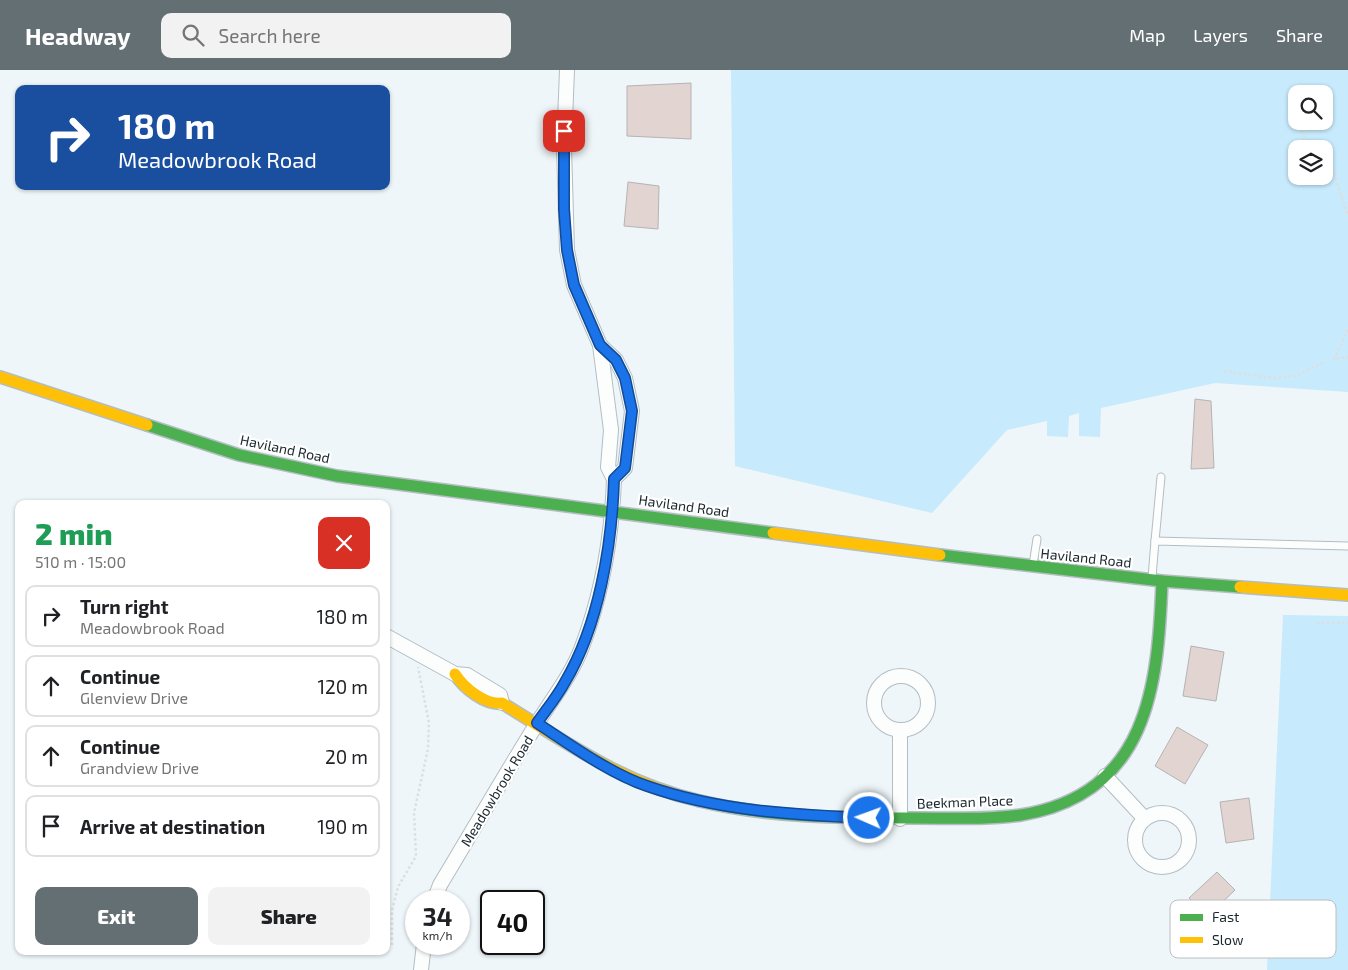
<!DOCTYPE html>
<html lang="en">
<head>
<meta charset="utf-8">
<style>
  :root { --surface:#fff; --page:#f2f2f2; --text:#202124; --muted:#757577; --line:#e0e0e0; --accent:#646f74 }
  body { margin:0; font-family:"Exo 2",sans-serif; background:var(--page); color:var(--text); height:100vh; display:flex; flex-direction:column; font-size:19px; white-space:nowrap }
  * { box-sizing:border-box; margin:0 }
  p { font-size:16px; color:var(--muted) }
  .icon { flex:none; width:28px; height:28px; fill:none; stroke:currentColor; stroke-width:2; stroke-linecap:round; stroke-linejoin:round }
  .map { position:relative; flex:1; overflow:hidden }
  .panel { position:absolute; left:15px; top:430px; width:375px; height:455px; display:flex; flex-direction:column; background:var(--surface); border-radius:10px; box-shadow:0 1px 4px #0004 }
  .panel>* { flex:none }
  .top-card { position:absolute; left:15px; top:15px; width:375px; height:105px; border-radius:10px; box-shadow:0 1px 4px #0004; background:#1a4fa0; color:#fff; overflow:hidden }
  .tools { position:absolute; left:1288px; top:15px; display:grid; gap:10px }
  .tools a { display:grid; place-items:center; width:45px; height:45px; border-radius:10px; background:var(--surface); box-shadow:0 1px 4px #0004; font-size:25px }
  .speed { position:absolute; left:405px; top:820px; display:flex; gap:10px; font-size:25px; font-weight:700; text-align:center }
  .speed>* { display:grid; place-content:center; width:65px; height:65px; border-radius:50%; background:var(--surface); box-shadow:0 1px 4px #0004; line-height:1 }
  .speed small { font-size:12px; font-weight:400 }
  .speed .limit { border:2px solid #111; border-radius:8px; background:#fff; color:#111 }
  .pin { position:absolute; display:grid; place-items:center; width:42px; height:42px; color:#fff; margin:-21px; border-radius:10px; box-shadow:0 2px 8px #0006 }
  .me { position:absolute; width:55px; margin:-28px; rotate:272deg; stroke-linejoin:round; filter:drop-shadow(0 0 4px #0008) }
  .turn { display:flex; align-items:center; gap:18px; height:105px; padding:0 20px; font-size:22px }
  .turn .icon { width:65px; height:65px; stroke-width:2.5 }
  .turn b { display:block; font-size:35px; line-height:42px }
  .round { display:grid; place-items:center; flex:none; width:52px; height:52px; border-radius:10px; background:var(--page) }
  .summary { display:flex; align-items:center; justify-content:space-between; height:85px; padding:0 20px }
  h1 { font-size:30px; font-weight:800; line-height:38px; color:#1e9e55 }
  .button { display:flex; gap:10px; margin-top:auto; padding:10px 20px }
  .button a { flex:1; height:58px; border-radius:10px; background:var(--accent); color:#fff; font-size:20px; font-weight:800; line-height:58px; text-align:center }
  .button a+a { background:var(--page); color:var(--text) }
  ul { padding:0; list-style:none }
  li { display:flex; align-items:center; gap:15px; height:62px; margin:0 10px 8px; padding:0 10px; border:2px solid var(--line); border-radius:10px }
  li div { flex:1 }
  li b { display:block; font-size:19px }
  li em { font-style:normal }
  header { display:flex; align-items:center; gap:30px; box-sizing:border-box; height:70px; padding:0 25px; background:var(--accent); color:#fff }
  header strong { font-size:24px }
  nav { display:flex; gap:28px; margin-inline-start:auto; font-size:18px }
  .search { width:350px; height:45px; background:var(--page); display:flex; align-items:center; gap:12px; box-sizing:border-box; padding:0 18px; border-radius:10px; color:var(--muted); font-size:19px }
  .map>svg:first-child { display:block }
  .green { fill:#c7eafc; fill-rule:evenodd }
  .building { fill:#e2d4d1; stroke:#b6b3b3 }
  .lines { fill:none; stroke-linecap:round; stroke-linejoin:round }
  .lane-casing { stroke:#b4bdc2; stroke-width:9 }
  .street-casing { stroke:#b4bdc2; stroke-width:16 }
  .fast-casing { stroke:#b4bdc2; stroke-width:14 }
  .slow-casing { stroke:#b4bdc2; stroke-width:14 }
  .path { stroke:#dcdfe0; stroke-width:2.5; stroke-dasharray:2.5 2.5; stroke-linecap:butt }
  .lane { stroke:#fcfefe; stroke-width:7 }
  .street { stroke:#fcfefe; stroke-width:14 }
  .fast { stroke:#4caf50; stroke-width:11 }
  .slow { stroke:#ffc107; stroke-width:11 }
  .route-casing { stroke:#114b97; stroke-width:12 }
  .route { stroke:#1a73e8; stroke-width:9 }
  .labels { text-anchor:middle; stroke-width:4.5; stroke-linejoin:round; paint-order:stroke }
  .street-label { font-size:14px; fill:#1a272d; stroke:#fff }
  .key { fill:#fff; stroke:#babec0; stroke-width:1 }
  .key-label { font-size:14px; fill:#1a272d }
</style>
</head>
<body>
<header>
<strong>Headway</strong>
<div class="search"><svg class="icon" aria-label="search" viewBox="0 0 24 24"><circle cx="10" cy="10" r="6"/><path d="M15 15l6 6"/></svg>Search here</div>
<nav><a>Map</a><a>Layers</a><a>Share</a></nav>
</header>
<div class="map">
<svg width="1348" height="900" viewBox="0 0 1348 900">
  <rect width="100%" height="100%" fill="#eef6f9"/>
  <g class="green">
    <path d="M731 0H1348V322L1215 313 1101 338 1100 367 1079 366V343L1069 346 1068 367 1047 366V351L1007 360 932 443 735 396ZM1296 24H1324V51H1296ZM1296 79H1324V106H1296Z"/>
    <polygon points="1283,545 1348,546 1348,900 1267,900"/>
  </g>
  <g class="building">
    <polygon points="691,13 691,69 627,66 627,16"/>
    <polygon points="628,112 659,116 658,159 624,156"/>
    <polygon points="1195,329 1211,331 1214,398 1191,399"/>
    <polygon points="1191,576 1224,582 1216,631 1183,626"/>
    <polygon points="1177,657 1208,675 1185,714 1155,696"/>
    <polygon points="1249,728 1254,769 1226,773 1220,732"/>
    <polygon points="1217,802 1235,820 1207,847 1189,828"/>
  </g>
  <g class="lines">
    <defs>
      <g id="lane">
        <polyline points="1155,471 1161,407"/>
        <polyline points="1033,495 1037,469"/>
        <polyline points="1152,507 1155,471 1348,476"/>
      </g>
      <g id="street">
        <polyline points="567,0 564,77 567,180 574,215 600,275 611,360 608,397 614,409"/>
        <polyline points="600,275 616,290 625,308 632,341 625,398 614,409"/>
        <polyline points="386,566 455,604 467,605 500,625 502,633"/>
        <circle cx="901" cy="633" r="27"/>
        <polyline points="900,660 900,749"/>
        <polyline points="1105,706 1145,749"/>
        <circle cx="1162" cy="770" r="27"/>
        <path d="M434 831 440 815C472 762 503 708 536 655 552 629 571 606 582 577 602 524 612 465 614 409"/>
        <polyline points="421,900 424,874"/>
      </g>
      <g id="fast">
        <polyline points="147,355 239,385 337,406 773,463"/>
        <polyline points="940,485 1162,511 1240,517"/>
        <path d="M700 731C770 748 843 748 915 748 950 748 986 750 1021 745 1148 724 1158 617 1162 511"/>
      </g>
      <g id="slow">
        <polyline points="0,307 147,355"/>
        <polyline points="773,463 940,485"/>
        <polyline points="1240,517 1348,525"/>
        <path d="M455 604C464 618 485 635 502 633 569 674 622 713 700 731"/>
      </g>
    </defs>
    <use href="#lane" class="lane-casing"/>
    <use href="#street" class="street-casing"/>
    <use href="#fast" class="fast-casing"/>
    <use href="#slow" class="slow-casing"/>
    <g class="path">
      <polyline points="1299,51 1303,64 1316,79"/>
      <polyline points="1324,86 1332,98 1348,145"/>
      <polyline points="1348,260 1334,289 1348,287"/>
      <polyline points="1224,301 1273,308 1295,306 1325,292"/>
      <polyline points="1317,553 1348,553"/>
      <polyline points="392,875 392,840 398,817 416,786 414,743 428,679 429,653 418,597"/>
    </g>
    <use href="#lane" class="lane"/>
    <use href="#street" class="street"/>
    <use href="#fast" class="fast"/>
    <use href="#slow" class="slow"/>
  </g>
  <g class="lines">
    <defs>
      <path id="route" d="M564 61V139L567 180 574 215 600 275 616 290 625 308 632 341 625 398 614 409C612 475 599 555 565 612 557 627 546 640 537 653 569 674 611 704 647 716 718 741 794 745 869 748"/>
    </defs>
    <use href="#route" class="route-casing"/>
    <use href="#route" class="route"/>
  </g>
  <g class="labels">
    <g class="street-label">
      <text transform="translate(285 379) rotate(12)" y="5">Haviland Road</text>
      <text transform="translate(684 436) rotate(8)" y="5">Haviland Road</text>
      <text transform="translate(1086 488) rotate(6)" y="5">Haviland Road</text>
      <text transform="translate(497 721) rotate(-59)" y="5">Meadowbrook Road</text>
      <text transform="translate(965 732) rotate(-2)" y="5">Beekman Place</text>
    </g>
  </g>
  <rect x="1170" y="830" width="166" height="58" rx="8" class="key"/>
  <rect x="1180" y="844" width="23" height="7" fill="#4caf50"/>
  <rect x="1180" y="867" width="23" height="6" fill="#ffc107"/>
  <g class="key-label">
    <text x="1212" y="852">Fast</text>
    <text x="1212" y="875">Slow</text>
  </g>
</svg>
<div class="tools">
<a><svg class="icon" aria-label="search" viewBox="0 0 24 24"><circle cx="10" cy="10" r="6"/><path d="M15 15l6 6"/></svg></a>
<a><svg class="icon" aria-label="layers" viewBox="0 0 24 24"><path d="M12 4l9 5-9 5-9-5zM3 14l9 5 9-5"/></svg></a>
</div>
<div class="speed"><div>34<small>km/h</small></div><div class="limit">40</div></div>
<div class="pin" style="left:564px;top:61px;background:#d93025"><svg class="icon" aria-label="arrive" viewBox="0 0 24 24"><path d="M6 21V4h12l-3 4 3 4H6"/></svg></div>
<svg class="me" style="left:869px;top:748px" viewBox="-20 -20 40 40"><circle r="17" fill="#1a73e8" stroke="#fff" stroke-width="3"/><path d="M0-11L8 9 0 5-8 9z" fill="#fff"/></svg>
<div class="top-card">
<div class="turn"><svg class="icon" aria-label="right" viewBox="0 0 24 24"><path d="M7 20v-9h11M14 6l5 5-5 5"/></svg><div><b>180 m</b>Meadowbrook Road</div></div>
</div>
<section class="panel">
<div class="summary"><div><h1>2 min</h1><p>510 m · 15:00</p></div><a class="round" style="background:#d93025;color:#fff"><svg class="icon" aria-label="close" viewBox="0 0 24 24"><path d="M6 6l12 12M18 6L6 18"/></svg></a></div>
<ul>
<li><svg class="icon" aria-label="right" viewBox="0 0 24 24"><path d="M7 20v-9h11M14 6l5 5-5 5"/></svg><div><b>Turn right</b><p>Meadowbrook Road</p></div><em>180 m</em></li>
<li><svg class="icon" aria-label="ahead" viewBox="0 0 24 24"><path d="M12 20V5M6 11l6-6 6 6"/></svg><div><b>Continue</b><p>Glenview Drive</p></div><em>120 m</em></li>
<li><svg class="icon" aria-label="ahead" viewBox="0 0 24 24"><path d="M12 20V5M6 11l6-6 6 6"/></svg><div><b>Continue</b><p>Grandview Drive</p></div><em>20 m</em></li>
<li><svg class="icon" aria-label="arrive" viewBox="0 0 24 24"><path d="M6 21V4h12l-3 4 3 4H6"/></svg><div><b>Arrive at destination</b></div><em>190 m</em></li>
</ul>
<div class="button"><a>Exit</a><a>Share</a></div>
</section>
</div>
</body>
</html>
